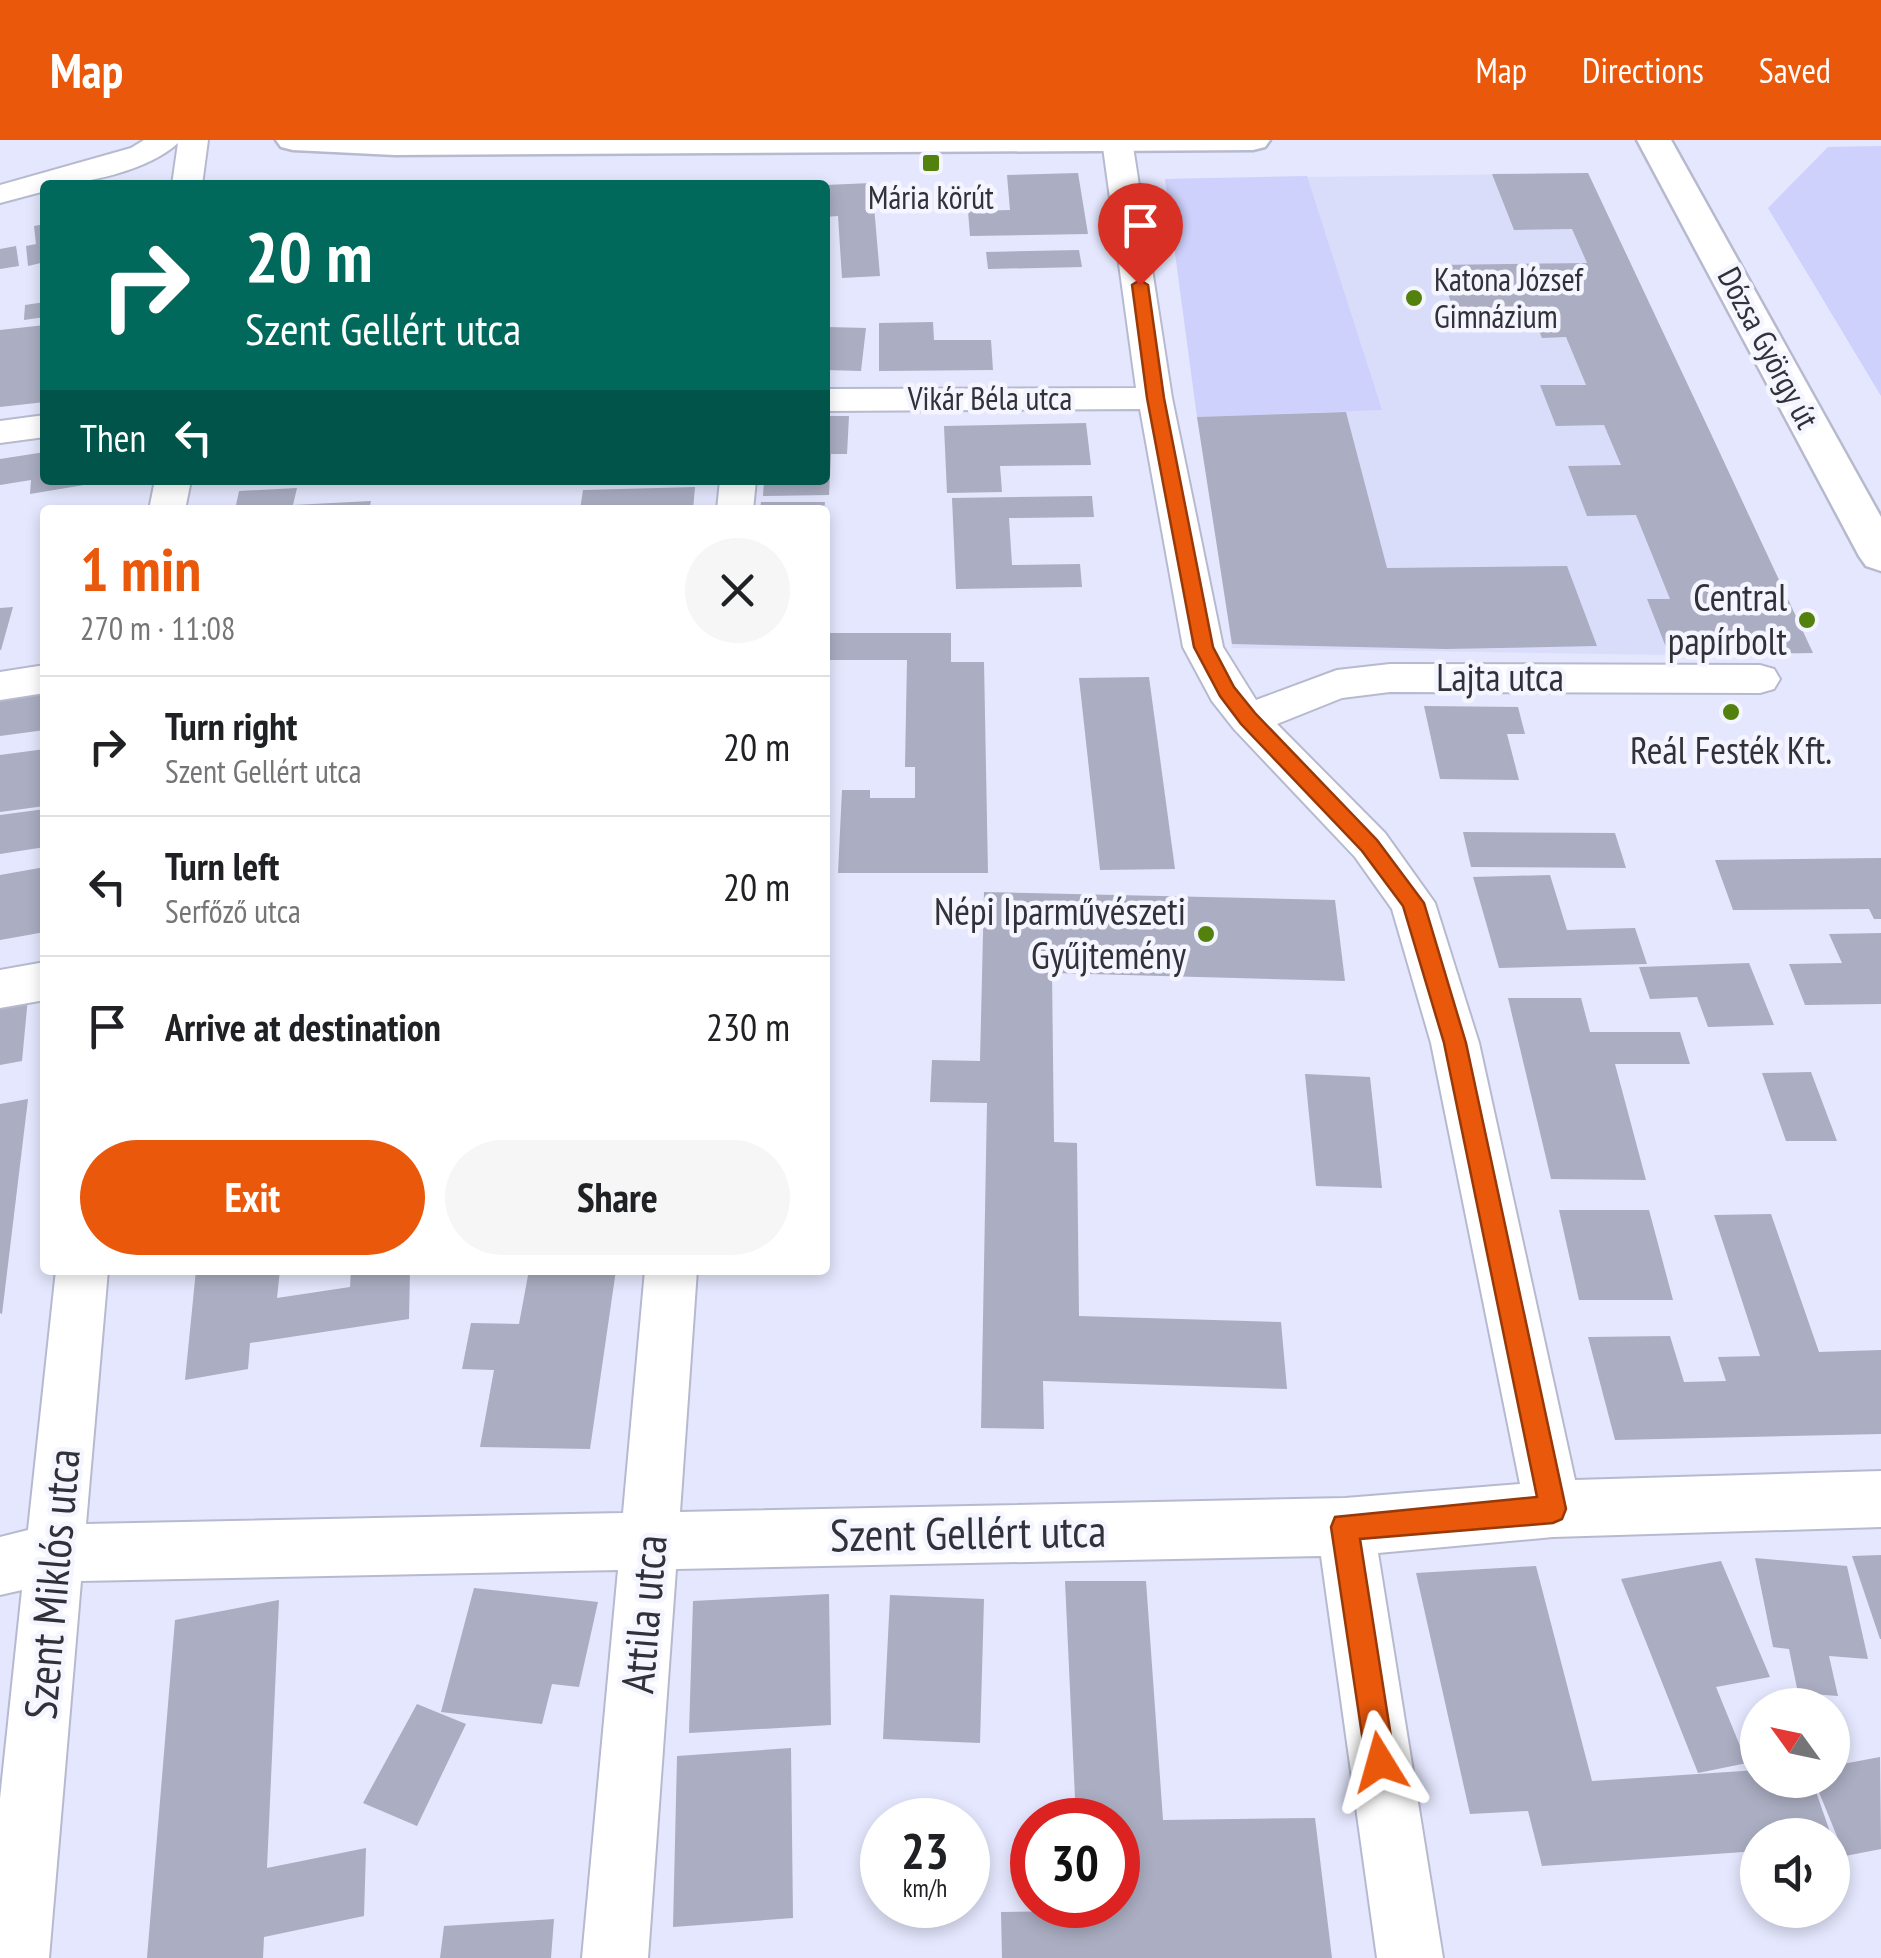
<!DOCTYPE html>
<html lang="en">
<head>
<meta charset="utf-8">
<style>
  :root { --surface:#fff; --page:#f6f6f6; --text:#202124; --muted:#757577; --line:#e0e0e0; --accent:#ea580c }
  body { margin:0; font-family:"PT Sans Narrow",sans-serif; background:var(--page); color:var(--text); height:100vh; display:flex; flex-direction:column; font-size:38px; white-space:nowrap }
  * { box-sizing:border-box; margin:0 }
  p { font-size:32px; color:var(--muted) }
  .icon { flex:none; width:55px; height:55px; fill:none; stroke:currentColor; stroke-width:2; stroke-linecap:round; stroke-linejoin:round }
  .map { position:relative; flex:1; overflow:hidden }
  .panel { position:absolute; left:40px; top:365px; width:790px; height:770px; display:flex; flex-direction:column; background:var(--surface); border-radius:10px; box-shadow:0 5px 15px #0003 }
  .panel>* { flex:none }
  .guide { position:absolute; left:40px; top:40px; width:790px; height:305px; border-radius:10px; box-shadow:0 5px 15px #0003; background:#00695c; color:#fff; overflow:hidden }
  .needle { width:65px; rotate:303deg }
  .tools { position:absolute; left:1740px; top:1548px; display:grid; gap:20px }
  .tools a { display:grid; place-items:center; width:110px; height:110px; border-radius:50%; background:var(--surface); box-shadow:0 5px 15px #0003; font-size:50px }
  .speed { position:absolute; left:860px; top:1658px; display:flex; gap:20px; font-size:50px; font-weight:700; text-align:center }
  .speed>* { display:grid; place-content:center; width:130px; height:130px; border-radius:50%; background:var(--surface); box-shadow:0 5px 15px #0003; line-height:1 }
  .speed small { font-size:25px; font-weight:400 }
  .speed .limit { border:15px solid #d22; background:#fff; color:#111 }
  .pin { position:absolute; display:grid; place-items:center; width:85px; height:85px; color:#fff; margin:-102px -42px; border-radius:50% 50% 50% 0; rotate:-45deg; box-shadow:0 0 10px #0007 }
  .pin .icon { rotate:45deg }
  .me { position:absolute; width:110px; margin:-55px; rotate:352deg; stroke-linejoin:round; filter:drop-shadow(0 0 8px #0008) }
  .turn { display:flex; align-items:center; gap:35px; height:210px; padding:0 40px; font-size:45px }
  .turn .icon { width:130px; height:130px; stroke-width:2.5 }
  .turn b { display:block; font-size:70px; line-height:85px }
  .then { display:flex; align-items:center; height:95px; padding:0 40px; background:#0003; gap:20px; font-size:38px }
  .round { display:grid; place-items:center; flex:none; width:105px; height:105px; border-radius:52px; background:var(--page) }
  .overview { display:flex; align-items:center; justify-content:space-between; height:170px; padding:0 40px }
  h1 { font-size:60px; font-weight:800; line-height:75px; color:var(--accent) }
  .action { display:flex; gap:20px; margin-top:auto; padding:20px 40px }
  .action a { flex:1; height:115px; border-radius:60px; background:var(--accent); color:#fff; font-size:40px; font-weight:800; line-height:115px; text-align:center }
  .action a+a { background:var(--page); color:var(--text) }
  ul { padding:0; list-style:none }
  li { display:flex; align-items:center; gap:30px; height:140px; padding:0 40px; border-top:2px solid var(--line) }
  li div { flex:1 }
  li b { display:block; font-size:38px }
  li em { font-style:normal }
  header { display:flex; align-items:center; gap:60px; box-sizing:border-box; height:140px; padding:0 50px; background:var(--accent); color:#fff }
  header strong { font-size:48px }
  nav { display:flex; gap:55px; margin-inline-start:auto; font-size:35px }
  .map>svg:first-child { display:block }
  .built { fill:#daddfa }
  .green { fill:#cdd1fb }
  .building { fill:#abadc2 }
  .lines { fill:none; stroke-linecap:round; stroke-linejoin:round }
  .minor-casing { stroke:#b7bacf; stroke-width:4 }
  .primary-casing { stroke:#b7bacf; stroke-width:5 }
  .minor { fill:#fff; fill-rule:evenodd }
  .primary { fill:#fff; fill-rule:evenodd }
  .route { fill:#ea580c; stroke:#983908; stroke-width:2.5 }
  .poi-dot { fill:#52810d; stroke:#f4f5fe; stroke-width:4 }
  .labels { text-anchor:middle; stroke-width:9; stroke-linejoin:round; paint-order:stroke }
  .far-poi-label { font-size:32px; fill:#303139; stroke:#f4f5fe }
  .far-street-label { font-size:32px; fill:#303139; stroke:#f4f5fe }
  .poi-label { font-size:38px; fill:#303139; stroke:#f4f5fe; text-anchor:end }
  .street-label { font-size:38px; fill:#303139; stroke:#f4f5fe }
  .near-street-label { font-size:45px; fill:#303139; stroke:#f4f5fe }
</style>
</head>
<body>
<header>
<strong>Map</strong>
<nav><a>Map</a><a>Directions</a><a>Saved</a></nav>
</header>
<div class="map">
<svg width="1881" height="1818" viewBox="0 0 1881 1818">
  <rect width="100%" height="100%" fill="#e4e7fd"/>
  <polygon class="built" points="1588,33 1813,513 1669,515 1232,508 1165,39"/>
  <g class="green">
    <polygon points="1881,6 1881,256 1768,68 1828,7"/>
    <polygon points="1307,36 1382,270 1197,277 1165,39"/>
  </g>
  <g class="building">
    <polygon points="1078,33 1088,94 970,96 968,71 1010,70 1007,35"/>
    <polygon points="1588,33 1712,296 1813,513 1669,515 1647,459 1670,459 1636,375 1587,376 1568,326 1621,325 1604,285 1556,286 1540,245 1586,245 1566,197 1542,198 1529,167 1453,168 1438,125 1587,123 1572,89 1514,90 1492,34"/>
    <polygon points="872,43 880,136 842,138 838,76 825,77 825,45"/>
    <polygon points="45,84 45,122 28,126 26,106 36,104 34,86"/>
    <polygon points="16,106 19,126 0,129 0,109"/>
    <polygon points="1079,110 1082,127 988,129 986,112"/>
    <polygon points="45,162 45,177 24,180 25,165"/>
    <polygon points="933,182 934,200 991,200 993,230 879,231 879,183"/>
    <polygon points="45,185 45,262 0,267 0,190"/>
    <polygon points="828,187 866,188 861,231 825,230"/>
    <polygon points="1346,272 1387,428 1567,426 1597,506 1446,509 1232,504 1197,277"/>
    <polygon points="825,276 849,276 847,314 831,314 829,355 763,356 764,340 825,340"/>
    <polygon points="1086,283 1091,325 1000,326 1002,352 947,353 944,286"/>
    <polygon points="45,312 45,340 102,342 30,354 31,340 0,345 0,319"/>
    <polygon points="365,340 428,340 427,344 364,345"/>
    <polygon points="695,347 693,370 580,370 583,350"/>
    <polygon points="297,348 293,365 371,361 369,370 235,370 239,351"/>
    <polygon points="1092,356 1094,377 1009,378 1012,425 1080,424 1082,447 956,449 952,358"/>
    <polygon points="761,362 825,362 824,370 760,370"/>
    <polygon points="13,467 1,510 0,510 0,468"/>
    <polygon points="825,493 951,493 951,522 984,522 988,733 838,733 842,650 870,650 870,658 915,658 915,627 905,627 907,520 825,520"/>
    <polygon points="1149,537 1175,729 1100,730 1079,538"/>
    <polygon points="45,550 45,590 0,596 0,555"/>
    <polygon points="1424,566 1518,567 1525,594 1507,594 1519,640 1440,639"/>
    <polygon points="45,609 45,666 0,672 0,615"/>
    <polygon points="45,669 45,707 0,714 0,675"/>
    <polygon points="1463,692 1615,693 1626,728 1471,727"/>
    <polygon points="1881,718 1881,779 1874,779 1869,769 1733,770 1715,720"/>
    <polygon points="45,727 45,792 0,800 0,735"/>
    <polygon points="1550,735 1567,790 1635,788 1647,824 1499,828 1473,737"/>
    <polygon points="984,752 1335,760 1345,841 1052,833 1054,1002 1077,1003 1079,1176 1281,1182 1287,1249 1043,1241 1044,1289 981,1288 987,963 930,962 932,920 980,921"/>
    <polygon points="1881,793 1881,864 1805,865 1789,824 1842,823 1829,794"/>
    <polygon points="1749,823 1774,885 1708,887 1697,857 1650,859 1639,827"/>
    <polygon points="28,857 22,921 0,925 0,863"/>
    <polygon points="1508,858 1581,858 1590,892 1680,892 1690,924 1615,924 1646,1040 1551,1039"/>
    <polygon points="1811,932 1837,1001 1786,1001 1762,933"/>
    <polygon points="1305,934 1370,937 1382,1048 1316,1046"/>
    <polygon points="28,959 2,1174 0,1173 0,964"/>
    <polygon points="1559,1070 1649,1070 1673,1160 1579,1160"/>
    <polygon points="1771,1074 1819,1212 1881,1210 1881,1294 1615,1300 1588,1197 1670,1196 1684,1242 1726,1241 1718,1217 1760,1216 1714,1075"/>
    <polygon points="196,1130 280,1130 277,1158 350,1147 351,1130 410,1130 409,1179 250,1203 248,1229 185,1240"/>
    <polygon points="529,1130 616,1130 590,1309 480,1307 494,1230 462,1229 471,1183 519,1184"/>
    <polygon points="1881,1415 1881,1499 1880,1499 1852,1416"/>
    <polygon points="1755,1418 1847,1426 1868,1519 1829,1516 1838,1556 1798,1553 1789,1509 1773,1507"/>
    <polygon points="1721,1421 1770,1537 1716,1547 1747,1623 1698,1633 1621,1439"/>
    <polygon points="1536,1426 1592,1641 1758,1630 1758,1640 1812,1640 1831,1695 1758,1695 1758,1711 1542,1726 1528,1671 1470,1674 1416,1433"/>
    <polygon points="1065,1441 1146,1441 1163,1680 1315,1678 1332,1818 1002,1818 1001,1772 1081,1771 1081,1765 1118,1765 1118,1680 1076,1680"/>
    <polygon points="474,1448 598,1462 579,1547 552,1544 542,1584 441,1572"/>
    <polygon points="829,1454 831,1585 689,1593 693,1461"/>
    <polygon points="890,1455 984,1459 980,1603 883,1599"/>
    <polygon points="279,1460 267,1728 366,1708 364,1776 264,1797 263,1818 147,1818 175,1480"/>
    <polygon points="417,1564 466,1584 417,1686 363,1663"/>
    <polygon points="791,1608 793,1778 673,1787 677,1616"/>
    <polygon points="1880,1617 1881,1709 1845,1716 1814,1640 1832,1640 1832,1626"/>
    <polygon points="554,1779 551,1818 440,1818 444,1786"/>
  </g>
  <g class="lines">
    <defs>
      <g id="minor">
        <path d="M144 0H208L202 45H172L178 3C149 30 84 45 45 45V51L0 63V45L131 8Z"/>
        <polygon points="1102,0 1132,0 1172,258 1223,507 1256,560 1337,530 1390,524 1760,525 1774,529 1780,539 1774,549 1760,553 1390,552 1342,558 1277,584 1385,693 1435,763 1479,903 1575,1340 1881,1331 1881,1387 1553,1397 1378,1413 1443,1818 1377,1818 1321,1416 676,1429 648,1818 582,1818 618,1430 81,1441 49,1818 0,1818 0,1659 22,1450 0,1455 0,1397 28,1390 56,1130 108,1130 86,1384 623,1373 645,1130 697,1130 680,1372 1345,1358 1520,1344 1431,903 1392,769 1355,717 1234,589 1212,561 1183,507 1140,269 825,271 825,249 1136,248"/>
        <polygon points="45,275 45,297 0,303 0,281"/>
        <polygon points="155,340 191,340 185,370 149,370"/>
        <polygon points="720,340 756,340 753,370 717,370"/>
        <polygon points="45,525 45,553 0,560 0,532"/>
        <polygon points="45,822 45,860 0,868 0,830"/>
      </g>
      <g id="primary">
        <polygon points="276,0 1270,0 1265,7 1253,10 395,15 293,10 281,7"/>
        <polygon points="1637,0 1671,0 1881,377 1881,431 1866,426 1859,416"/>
      </g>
    </defs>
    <use href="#minor" class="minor-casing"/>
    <use href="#primary" class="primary-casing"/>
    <use href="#minor" class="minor"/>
    <use href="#primary" class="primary"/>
  </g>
  <polygon class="route" points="1140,140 1148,145 1164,258 1213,507 1234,547 1255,573 1377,700 1424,763 1466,903 1566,1369 1562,1379 1553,1383 1360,1399 1395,1622 1391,1632 1380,1637 1370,1632 1366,1622 1331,1387 1335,1377 1537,1357 1444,903 1403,766 1362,711 1241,584 1220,556 1194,507 1147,258 1132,145"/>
  <g class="poi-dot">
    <rect x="921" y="13" width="20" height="20" rx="5"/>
    <circle cx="1414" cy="158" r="10"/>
    <circle cx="1807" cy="480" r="10"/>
    <circle cx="1731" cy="572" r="10"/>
    <circle cx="1206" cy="794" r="10"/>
  </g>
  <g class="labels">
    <g class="far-poi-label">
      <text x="931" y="69">Mária körút</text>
      <text x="1434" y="151" text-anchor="start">Katona József<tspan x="1434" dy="37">Gimnázium</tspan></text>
    </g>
    <g class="far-street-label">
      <text transform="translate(1768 208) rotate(62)" y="11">Dózsa György út</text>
      <text x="990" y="270">Vikár Béla utca</text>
    </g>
    <g class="poi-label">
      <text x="1787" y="471">Central<tspan x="1787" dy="44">papírbolt</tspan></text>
      <text x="1731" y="624" text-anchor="middle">Reál Festék Kft.</text>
      <text x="1186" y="785">Népi Iparművészeti<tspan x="1186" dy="44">Gyűjtemény</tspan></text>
    </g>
    <g class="street-label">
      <text x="1500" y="551">Lajta utca</text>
    </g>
    <g class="near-street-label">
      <text transform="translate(968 1393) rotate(-1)" y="16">Szent Gellért utca</text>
      <text transform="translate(52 1444) rotate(-85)" y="16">Szent Miklós utca</text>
      <text transform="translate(644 1474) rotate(-85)" y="16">Attila utca</text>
    </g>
  </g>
</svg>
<div class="tools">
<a><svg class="needle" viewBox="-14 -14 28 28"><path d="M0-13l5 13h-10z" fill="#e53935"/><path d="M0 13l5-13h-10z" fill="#757577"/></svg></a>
<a><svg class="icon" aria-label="sound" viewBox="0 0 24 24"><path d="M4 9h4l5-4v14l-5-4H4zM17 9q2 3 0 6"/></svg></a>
</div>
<div class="speed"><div>23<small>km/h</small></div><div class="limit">30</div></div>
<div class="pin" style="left:1140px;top:145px;background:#d93025"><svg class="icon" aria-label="arrive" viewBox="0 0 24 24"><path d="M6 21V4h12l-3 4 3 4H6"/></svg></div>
<svg class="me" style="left:1380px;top:1622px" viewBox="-20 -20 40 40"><path d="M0-17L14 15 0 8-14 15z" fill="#ea580c" stroke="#fff" stroke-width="4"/></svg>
<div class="guide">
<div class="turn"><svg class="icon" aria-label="right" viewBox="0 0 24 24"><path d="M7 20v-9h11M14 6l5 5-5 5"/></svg><div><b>20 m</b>Szent Gellért utca</div></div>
<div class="then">Then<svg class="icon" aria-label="left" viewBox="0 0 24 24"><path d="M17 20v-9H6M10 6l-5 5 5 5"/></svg></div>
</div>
<section class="panel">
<div class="overview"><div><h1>1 min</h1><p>270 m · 11:08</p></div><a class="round"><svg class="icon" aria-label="close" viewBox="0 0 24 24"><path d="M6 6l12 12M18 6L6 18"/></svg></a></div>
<ul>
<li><svg class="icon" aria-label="right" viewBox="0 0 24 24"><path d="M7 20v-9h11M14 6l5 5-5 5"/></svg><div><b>Turn right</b><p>Szent Gellért utca</p></div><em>20 m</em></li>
<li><svg class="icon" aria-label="left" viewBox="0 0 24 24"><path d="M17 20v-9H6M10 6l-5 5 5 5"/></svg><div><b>Turn left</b><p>Serfőző utca</p></div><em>20 m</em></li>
<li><svg class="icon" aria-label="arrive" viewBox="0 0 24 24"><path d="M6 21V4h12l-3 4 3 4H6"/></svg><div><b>Arrive at destination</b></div><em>230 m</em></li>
</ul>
<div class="action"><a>Exit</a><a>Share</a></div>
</section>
</div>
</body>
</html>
